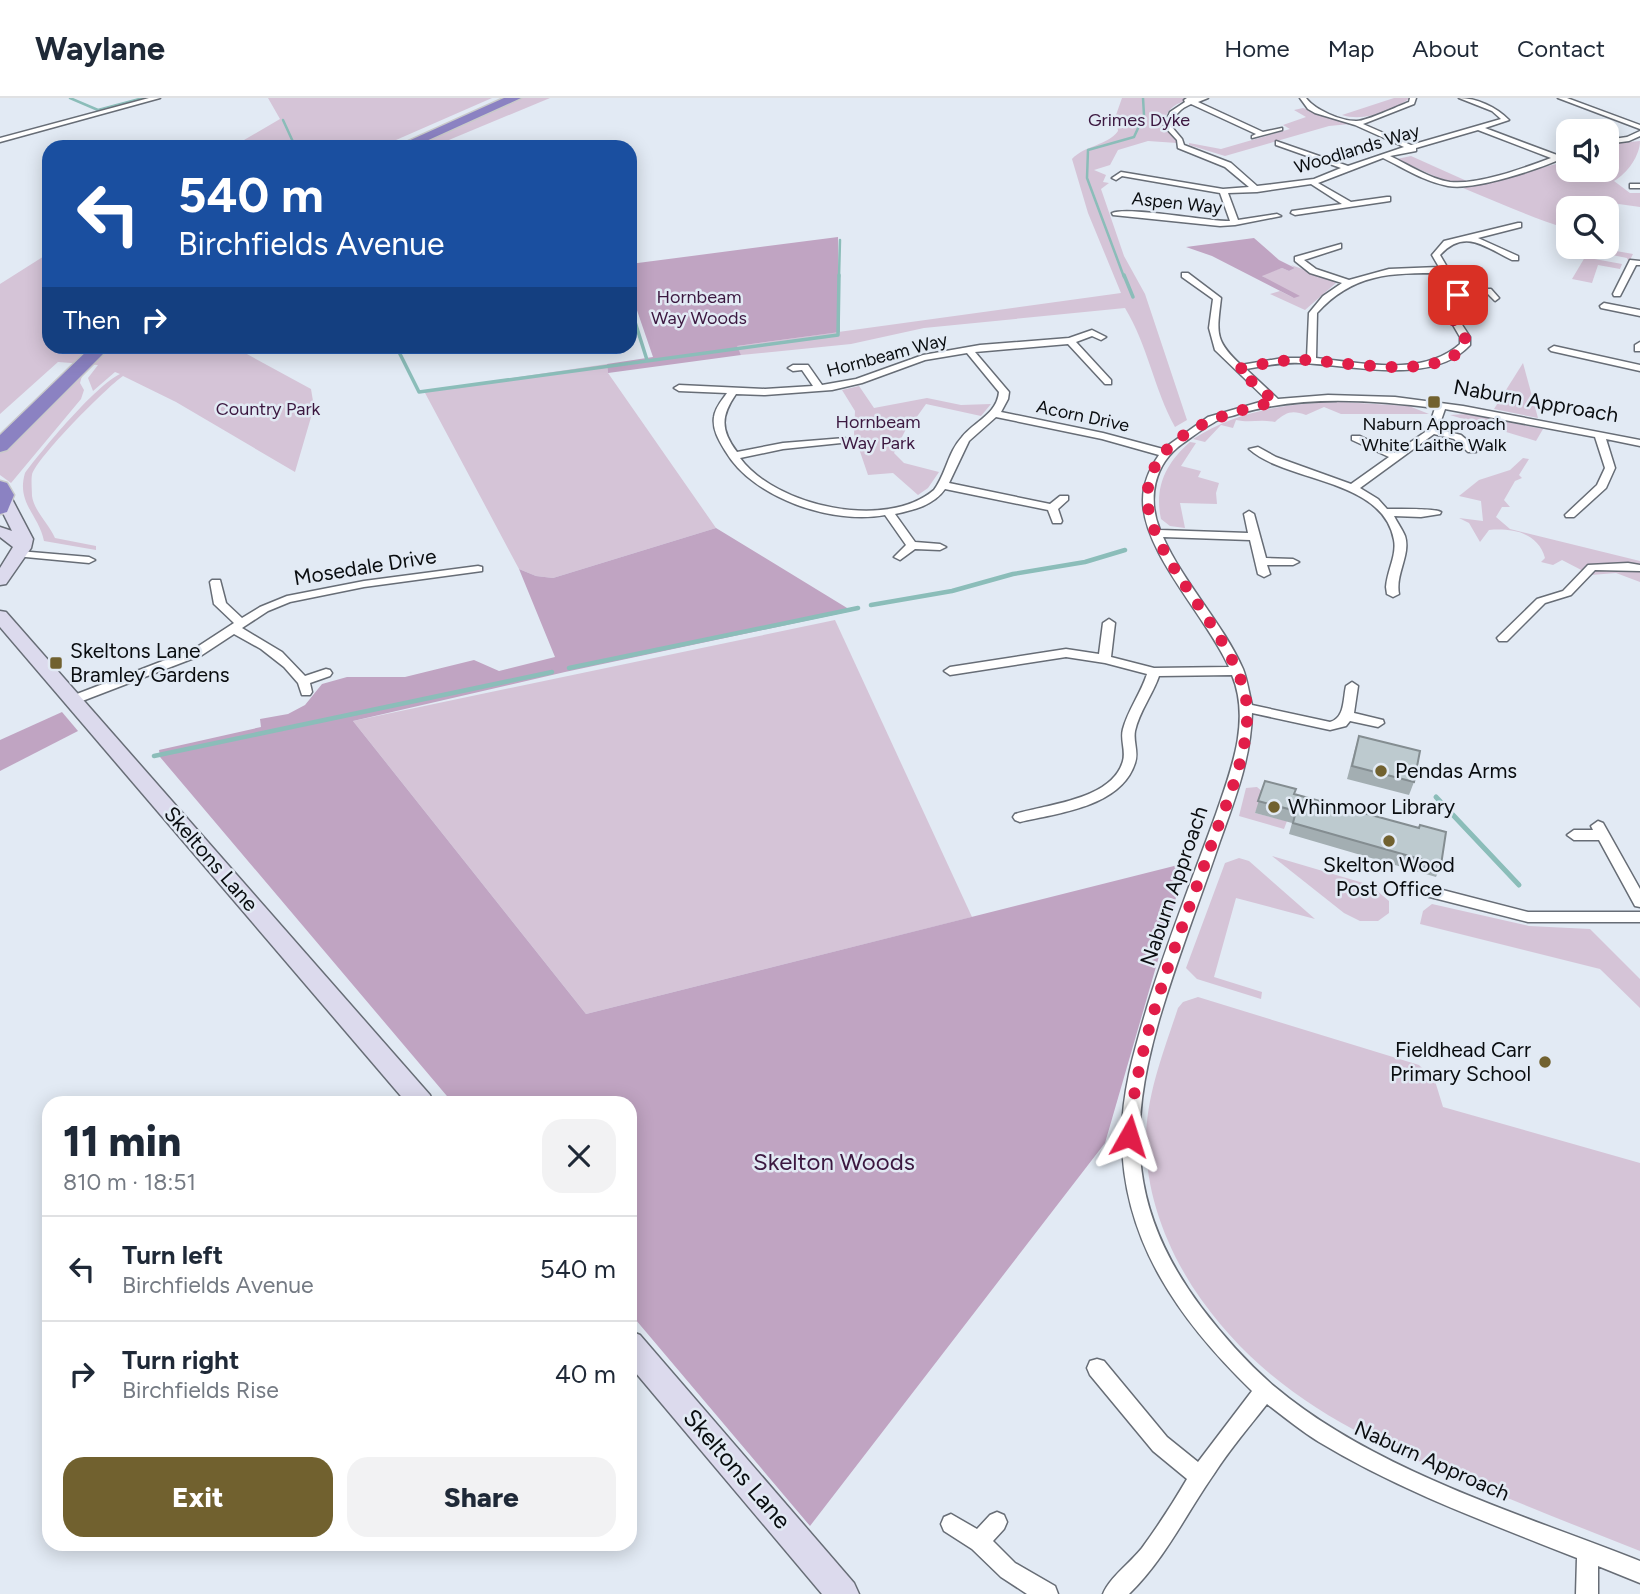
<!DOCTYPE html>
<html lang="en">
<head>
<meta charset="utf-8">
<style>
  :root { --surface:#fff; --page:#f2f2f3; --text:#1f2937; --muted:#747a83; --line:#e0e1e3; --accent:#71612f }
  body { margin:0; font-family:Figtree,sans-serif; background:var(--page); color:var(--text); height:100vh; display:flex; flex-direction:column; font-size:26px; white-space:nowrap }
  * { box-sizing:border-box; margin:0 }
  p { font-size:23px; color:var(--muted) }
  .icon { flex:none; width:38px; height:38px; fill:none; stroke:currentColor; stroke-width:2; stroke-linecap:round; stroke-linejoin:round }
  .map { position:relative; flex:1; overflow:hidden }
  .sheet { position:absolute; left:42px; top:998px; width:595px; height:455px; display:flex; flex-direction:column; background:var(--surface); border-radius:21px; box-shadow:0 4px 18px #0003 }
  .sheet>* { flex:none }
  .banner { position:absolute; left:42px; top:42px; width:595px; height:214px; border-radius:21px; box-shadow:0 4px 18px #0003; background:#1a4fa0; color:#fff; overflow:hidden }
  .controls { position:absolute; left:1556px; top:21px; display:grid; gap:14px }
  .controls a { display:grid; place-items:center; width:63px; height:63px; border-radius:14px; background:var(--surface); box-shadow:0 4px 18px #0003; font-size:35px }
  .pin { position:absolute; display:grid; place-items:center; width:60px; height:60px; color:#fff; margin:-30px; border-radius:14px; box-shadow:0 4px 10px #0006 }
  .me { position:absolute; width:77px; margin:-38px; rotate:6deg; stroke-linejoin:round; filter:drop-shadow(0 0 5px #0008) }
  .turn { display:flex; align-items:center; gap:24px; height:147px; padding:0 21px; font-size:32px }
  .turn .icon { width:91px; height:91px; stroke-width:2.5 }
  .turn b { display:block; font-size:49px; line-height:60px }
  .then { display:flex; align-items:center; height:66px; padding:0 21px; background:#0003; gap:14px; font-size:26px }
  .round { display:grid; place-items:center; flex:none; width:74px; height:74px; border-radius:21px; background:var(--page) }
  .head { display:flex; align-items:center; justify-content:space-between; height:119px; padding:0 21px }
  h1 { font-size:42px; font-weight:800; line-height:52px }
  .primary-button { display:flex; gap:14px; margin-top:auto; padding:14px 21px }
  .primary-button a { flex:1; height:80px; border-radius:21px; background:var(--accent); color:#fff; font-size:28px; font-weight:800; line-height:80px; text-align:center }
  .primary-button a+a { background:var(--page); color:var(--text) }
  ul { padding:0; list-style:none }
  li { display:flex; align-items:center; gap:21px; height:105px; padding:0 21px; border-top:2px solid var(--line) }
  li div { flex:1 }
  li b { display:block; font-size:26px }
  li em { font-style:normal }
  header { display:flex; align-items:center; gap:42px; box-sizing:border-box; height:98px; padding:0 35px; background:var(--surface); border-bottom:2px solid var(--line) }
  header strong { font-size:33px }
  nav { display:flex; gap:38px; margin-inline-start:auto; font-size:24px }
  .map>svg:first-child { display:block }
  .green { fill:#d5c4d7 }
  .forest { fill:#c0a4c2 }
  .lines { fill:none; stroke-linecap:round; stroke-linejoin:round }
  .stream-far3 { stroke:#8bbdb9; stroke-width:2.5 }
  .stream-far2 { stroke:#8bbdb9; stroke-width:3.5 }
  .stream-far1 { stroke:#8bbdb9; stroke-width:4.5 }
  .stream { stroke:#8bbdb9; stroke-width:5 }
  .street-casing { stroke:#676d76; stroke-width:3 }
  .secondary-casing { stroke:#676d76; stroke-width:3 }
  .highway-casing { stroke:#c9caca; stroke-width:3 }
  .street { fill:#fff; fill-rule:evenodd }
  .secondary { fill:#dcdaed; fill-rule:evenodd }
  .highway { fill:#8b82c2; fill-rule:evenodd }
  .wall { fill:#a3aeb2 }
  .building { fill:#bdcacf; stroke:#848d91; stroke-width:2 }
  .route { stroke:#e11d48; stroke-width:12; stroke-dasharray:0 21.6 }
  .poi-dot { fill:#71612f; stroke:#e2eaf4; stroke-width:2.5 }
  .labels { text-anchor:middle; stroke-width:5; stroke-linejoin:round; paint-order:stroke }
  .far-park-label { font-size:18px; fill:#3c1840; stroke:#e2eaf4 }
  .far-street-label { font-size:18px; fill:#0a0d10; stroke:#e2eaf4 }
  .far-poi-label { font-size:18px; fill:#0a0d10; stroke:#e2eaf4 }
  .street-label { font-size:21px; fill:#0a0d10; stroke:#e2eaf4 }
  .poi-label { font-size:21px; fill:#0a0d10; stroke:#e2eaf4; text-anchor:start }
  .near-park-label { font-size:24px; fill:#3c1840; stroke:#e2eaf4 }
  .near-street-label { font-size:24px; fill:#0a0d10; stroke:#e2eaf4 }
</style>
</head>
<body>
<header>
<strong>Waylane</strong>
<nav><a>Home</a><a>Map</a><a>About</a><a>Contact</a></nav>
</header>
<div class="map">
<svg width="1640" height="1496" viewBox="0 0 1640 1496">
  <rect width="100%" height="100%" fill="#e2eaf4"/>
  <g class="green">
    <polygon points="268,0 492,0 380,49 232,49 280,21"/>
    <polygon points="521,0 550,0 432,49 408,49"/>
    <path d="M1122 0H1196C1179 4 1166 8 1164 27L1176 39 1177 45 1148 43 1118 52 1110 67 1094 72 1106 77 1103 84 1109 85 1101 91 1124 158 1145 196 1187 322 1175 329C1154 291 1148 248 1125 210L924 230 851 246 741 257 736 248 1121 195 1088 115 1072 61C1085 47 1107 48 1118 33L1116 17Z"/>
    <path d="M1394 0H1410C1393 13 1364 24 1342 17Z"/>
    <polygon points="1303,10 1350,26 1329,28 1225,58 1189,47 1189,45 1221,51 1290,31 1283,27 1306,19 1294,12"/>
    <path d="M1640 43C1640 57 1628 75 1614 83L1630 95H1640V109L1590 102V110H1568V131C1531 119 1499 105 1463 90L1568 63V72H1606L1607 46Z"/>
    <polygon points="1411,58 1469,84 1445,83 1397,61"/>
    <polygon points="1591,149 1594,149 1633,156 1629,164 1627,160 1592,153 1589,160 1622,166 1620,171 1598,167 1592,185 1572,181"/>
    <path d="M49 155V248L234 249 311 291 314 309 295 374 176 304 123 278C107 289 36 360 32 377 31 381 32 394 32 398 34 413 49 426 55 440L96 448V452L44 443C39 417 16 405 25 375 42 352 96 287 120 276L115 274 93 293 88 280 98 267 58 264 0 316V186Z"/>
    <polygon points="1291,167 1334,182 1336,185 1305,212 1270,196 1280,193 1294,200 1261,177 1282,170 1289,173 1295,170"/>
    <polygon points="1523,265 1538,320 1494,311"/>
    <polygon points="607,266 608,275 716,430 553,480 536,478 519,471 424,293"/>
    <polygon points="83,274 80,285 84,292 81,301 11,385 0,377 0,354"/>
    <polygon points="859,288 874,310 927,300 961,307 991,306 981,318 926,306 916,320 912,319 894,355 904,365 939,374 928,390 918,397 893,375 868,377 854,336 855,313 842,292"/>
    <path d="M1341 304 1409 308 1429 316H1341L1324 309 1306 317C1292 312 1286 314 1275 324 1260 321 1250 325 1236 322L1233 330 1221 327 1205 344 1193 341C1238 312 1289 305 1341 304Z"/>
    <polygon points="1466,316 1543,331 1536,343 1450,317"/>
    <path d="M1190 344 1196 345 1181 368 1201 373 1198 379 1219 385 1216 395 1217 406 1180 405 1185 430 1170 428 1161 421C1154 389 1166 365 1190 344Z"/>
    <path d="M1523 360 1529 361 1519 377 1522 380 1515 383 1504 402 1510 409H1502L1496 419 1510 431 1640 463V484L1616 475 1591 477 1562 462 1553 467 1541 464 1545 460C1538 435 1514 430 1489 432L1480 444 1469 425 1459 420 1483 423 1481 403 1459 398 1479 382 1510 372Z"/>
    <polygon points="835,522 972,819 586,916 353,623"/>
    <polygon points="1257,689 1264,695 1255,715 1287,723 1284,731 1239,718 1246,690"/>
    <polygon points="1272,758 1370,787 1389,803 1389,815 1378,823 1360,823 1344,815"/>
    <polygon points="1239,760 1249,763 1315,821 1236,800 1214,879 1262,894 1261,901 1197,881 1186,870 1225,765"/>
    <polygon points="1432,806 1529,828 1590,831 1640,881 1640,910 1600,871 1420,826 1423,813"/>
    <path d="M1198 899 1419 967 1435 983 1443 1009 1640 1065V1453C1586 1432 1532 1410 1478 1388 1362 1341 1263 1296 1192 1188 1165 1145 1146 1095 1146 1043 1146 997 1164 953 1178 910L1183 904Z"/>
  </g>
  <g class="forest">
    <polygon points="838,139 840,234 737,248 741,257 608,275 607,266 653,259 630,192 630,166"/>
    <polygon points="1254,140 1279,162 1295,170 1289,173 1282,170 1262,178 1300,198 1294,200 1212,158 1186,149"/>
    <polygon points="716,430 852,513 565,574 353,623 586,916 1186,765 1105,1045 810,1428 630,1215 630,1004 452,1004 160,659 159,652 261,629 260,621 288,616 305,607 322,586 347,579 405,579 474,562 499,573 555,559 519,471 536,478 553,480"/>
    <polygon points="62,614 78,633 0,673 0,642"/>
  </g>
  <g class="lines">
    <g class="stream-far3">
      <polyline points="70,0 98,12 143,0"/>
      <polyline points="283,22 294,46"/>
      <polyline points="839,179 840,142"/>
      <polyline points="1124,179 1087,80 1088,52 1134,39 1144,17 1143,0"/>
    </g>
    <g class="stream-far2">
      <polyline points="1124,177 1133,199"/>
      <polyline points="630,208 647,262"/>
      <polyline points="396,248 419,294 838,237 839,177"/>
    </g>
    <g class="stream-far1">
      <polyline points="871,507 952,493 1013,476 1085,464 1125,452"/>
      <polyline points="569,570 858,510"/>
      <polyline points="154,658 552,574"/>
    </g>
    <polyline class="stream" points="1436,699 1519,787"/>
    <defs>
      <g id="street">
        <polygon points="149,0 160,0 0,44 0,40"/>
        <path d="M1187 0H1208L1198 4 1263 34 1282 30V32L1252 40V38L1256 36 1191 6C1180 11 1175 16 1171 28L1182 41 1184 47 1231 65 1257 88 1314 81 1341 70 1276 47V43L1348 68 1404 49 1355 27 1315 15 1308 11 1300 0H1306C1315 12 1341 23 1356 23 1365 24 1398 8 1409 4L1410 0H1416L1414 6 1363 26 1411 47 1501 21 1492 13 1459 0C1477 0 1496 9 1509 22L1485 30 1557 57 1568 53V58C1542 70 1476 93 1448 88 1425 84 1404 70 1383 60L1318 85 1351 104 1387 99H1390V103L1295 117 1291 115 1292 113 1342 106 1311 86 1257 94 1228 95 1238 122 1277 116 1281 118 1235 127 1220 128 1113 117 1112 115C1127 108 1205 123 1230 123L1220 95 1122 78 1116 82 1112 80 1121 74 1223 91 1249 89 1225 69 1178 50 1177 42 1164 28 1170 14 1185 4 1184 2ZM1478 32 1551 60C1524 70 1479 87 1450 84 1430 81 1409 67 1390 58L1416 53V50Z"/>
        <polygon points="1558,0 1567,0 1640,27 1640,31"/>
        <polygon points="1640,33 1640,38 1629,43 1606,46 1606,42 1627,39"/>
        <rect x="1630" y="86" width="10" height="4"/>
        <path d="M1518 125H1521V129L1478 140 1518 158V162H1512C1485 149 1465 130 1440 157L1460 191H1491L1499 200 1495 203 1488 196H1461V201L1453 213 1470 239V247C1431 289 1350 266 1299 265 1281 264 1264 268 1246 271L1278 301 1328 297 1395 299 1463 308 1640 342V348L1606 341 1615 370 1606 390 1574 419H1566L1565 417 1597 387 1605 370 1595 339 1445 311 1438 331 1461 337 1476 350V354H1468L1454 341 1434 336 1360 390 1378 401 1387 411C1399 411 1435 410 1441 414L1440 416 1421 419 1394 418C1397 424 1402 431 1405 438 1411 457 1395 476 1399 496L1393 499 1387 496 1386 489C1387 473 1397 457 1394 442 1383 380 1287 385 1249 351L1258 349 1276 359 1351 386 1389 359 1352 342V338H1360L1395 355 1428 332 1435 310C1370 302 1302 297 1238 316 1230 319 1220 320 1213 325 1202 331 1192 339 1182 346 1154 366 1147 401 1160 432L1248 435 1244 416 1249 413 1254 416 1266 460 1293 461 1299 464 1293 467H1267L1270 476 1264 479 1258 476 1250 442 1163 439C1184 486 1222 524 1243 571 1247 581 1249 595 1252 607L1330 624C1345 620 1343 601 1346 588L1352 584 1358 588 1354 615 1383 622 1384 625 1378 629 1350 623 1346 628 1330 632 1252 615C1251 660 1235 701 1220 743 1200 802 1177 861 1159 922 1127 1033 1130 1114 1201 1209 1223 1238 1247 1265 1275 1289 1375 1373 1521 1416 1640 1463V1485L1598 1468V1496H1576L1577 1460C1489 1425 1400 1393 1319 1344 1301 1333 1284 1319 1267 1306 1249 1329 1230 1351 1214 1376 1186 1416 1165 1461 1129 1496H1103C1110 1479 1130 1465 1142 1450 1158 1428 1173 1405 1187 1381L1153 1353 1090 1277 1087 1270 1090 1263 1097 1261 1104 1263 1167 1339 1198 1364 1252 1293C1181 1224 1123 1145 1122 1041 1121 995 1135 950 1148 906 1168 842 1193 779 1216 716 1231 672 1251 623 1232 577L1159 578C1153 596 1139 614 1135 633 1133 644 1139 654 1135 665 1121 709 1058 715 1020 724L1015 722 1013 719 1015 716C1048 706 1112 702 1123 663 1126 652 1120 642 1123 631 1128 612 1141 595 1147 576L1105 565 1066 559 950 577 944 573 950 569 1066 551 1099 556 1103 525 1109 521 1115 525 1111 559 1154 570 1229 569C1207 519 1143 455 1143 402 1143 385 1150 370 1159 357L1102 341 996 319 969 343 949 385 1050 406 1060 398H1068V402L1058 411 1062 423 1061 425H1053L1048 412 945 391C934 407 914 412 895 416L915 444 940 446 946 449 940 452 915 451 900 462 894 459 906 447 885 417C833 427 753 400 726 354 720 344 712 332 714 319 715 310 722 302 727 295L679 293 674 290 679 287 765 291 813 288 802 272 793 273 788 270 793 267H808L822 287 856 281 923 257 980 247 1069 240 1092 232 1106 239 1101 242 1092 238 1076 244 1111 282V286H1105L1068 246 975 254 1009 294 1008 301 1001 314 1103 335 1163 351 1208 319 1267 302 1215 252 1209 230 1213 201 1182 179V175H1188L1221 200C1217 235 1214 242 1241 267L1283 260H1307L1309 215 1323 198 1342 185 1310 175 1295 163V159L1341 146V150L1304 162 1316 171 1349 182 1389 171 1439 169 1432 157 1444 143ZM1442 175C1452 192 1457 195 1445 213L1460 239V246C1423 279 1362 265 1316 260L1317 215C1353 175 1391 175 1442 175ZM967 255 999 294C997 316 975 323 962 339 948 354 946 376 934 392 886 433 775 408 740 360L783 351 841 345 845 344V340L783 345 737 354C720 331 721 318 736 296L765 297 832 292 862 285 925 262Z"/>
        <polygon points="1630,162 1640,163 1640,167 1636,167 1620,198 1614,198 1613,196"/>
        <polygon points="1604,205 1640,212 1640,218 1601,210 1600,208"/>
        <polygon points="1640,244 1640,253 1635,253 1635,247"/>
        <polygon points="1554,248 1640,267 1640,273 1551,253 1549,251"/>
        <polygon points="19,453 89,459 95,462 89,465 15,458 13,456"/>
        <polygon points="1628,465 1640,467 1640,473 1595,472 1571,497 1545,505 1507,543 1499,543 1497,540 1537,501 1563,493 1588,467"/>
        <polygon points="478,468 482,469 482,473 364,489 290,504 268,513 242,530 282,554 305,578 326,571 330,572 332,575 330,578 310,585 312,594 310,597 302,597 298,585 284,569 261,551 234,536 202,557 77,605 69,605 67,602 69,599 194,551 234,525 214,506 210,484 212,482 220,482 226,505 242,520 260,509 287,498 364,483"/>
        <polygon points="1598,723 1603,725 1640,791 1640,809 1635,808 1599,742 1574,742 1567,737 1574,732 1593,732 1591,728"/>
        <polygon points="1431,789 1528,814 1640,814 1640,824 1528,824 1426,798 1424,794 1426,790"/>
        <polygon points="997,1414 1004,1417 1007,1424 1004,1431 993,1443 1015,1465 1055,1488 1058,1496 1027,1496 1001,1479 972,1451 944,1433 941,1426 944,1419 951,1416 977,1431 990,1417"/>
      </g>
      <g id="secondary">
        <polygon points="4,396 12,401 33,441 31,450 6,486 0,487 0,470 13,449 0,439 0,429 12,433 0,409 0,397"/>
        <polygon points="0,513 6,514 430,997 433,1004 406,1004 0,529"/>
        <polygon points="630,1233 640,1237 854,1485 859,1496 822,1496 630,1268"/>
      </g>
      <g id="highway">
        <polygon points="504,0 521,0 413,49 395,49"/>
        <polygon points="92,248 111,248 7,352 0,354 0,337"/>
        <polygon points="0,383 7,385 14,397 7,414 0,416"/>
      </g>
    </defs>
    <use href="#street" class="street-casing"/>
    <use href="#secondary" class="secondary-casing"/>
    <use href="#highway" class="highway-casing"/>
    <use href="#street" class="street"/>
    <use href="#secondary" class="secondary"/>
    <use href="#highway" class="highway"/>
  </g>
  <g class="wall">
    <polygon points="1359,638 1414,684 1409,697 1347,681 1355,651"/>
    <polygon points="1265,683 1294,696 1418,730 1420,727 1441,767 1436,779 1289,736 1292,725 1255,715"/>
  </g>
  <g class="building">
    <polygon points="1359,638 1420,653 1414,684 1352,668"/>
    <polygon points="1265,683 1296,691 1294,696 1419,730 1420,727 1446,734 1441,767 1293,725 1296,713 1258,703"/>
  </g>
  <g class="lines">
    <path class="route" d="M1129 1038C1137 939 1179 841 1211 748 1226 705 1249 657 1247 610 1242 534 1129 450 1150 381 1165 330 1230 314 1275 304L1238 271C1258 267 1278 262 1297 262 1337 261 1438 286 1465 247V239L1455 226 1449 213 1458 197"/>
  </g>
  <g class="poi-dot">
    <rect x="1427" y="297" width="14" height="14" rx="3.5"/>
    <rect x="49" y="558" width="14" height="14" rx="3.5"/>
    <circle cx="1381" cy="673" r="7"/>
    <circle cx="1274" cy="709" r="7"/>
    <circle cx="1389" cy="743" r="7"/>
    <circle cx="1545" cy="964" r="7"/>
  </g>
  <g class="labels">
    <g class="far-park-label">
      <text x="1139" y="28">Grimes Dyke</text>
      <text x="699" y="205">Hornbeam<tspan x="699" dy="21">Way Woods</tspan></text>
      <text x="268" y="317">Country Park</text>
      <text x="878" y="330">Hornbeam<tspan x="878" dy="21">Way Park</tspan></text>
    </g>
    <g class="far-street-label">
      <text transform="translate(1357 51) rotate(-17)" y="6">Woodlands Way</text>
      <text transform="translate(1177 105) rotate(6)" y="6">Aspen Way</text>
      <text transform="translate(887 257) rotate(-15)" y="6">Hornbeam Way</text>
      <text transform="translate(1083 318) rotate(12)" y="6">Acorn Drive</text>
    </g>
    <g class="far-poi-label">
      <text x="1434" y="332">Naburn Approach<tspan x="1434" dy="21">White Laithe Walk</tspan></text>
    </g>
    <g class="street-label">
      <text transform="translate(1536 303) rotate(10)" y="7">Naburn Approach</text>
      <text transform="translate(365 469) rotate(-9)" y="7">Mosedale Drive</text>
      <text transform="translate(211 761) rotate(49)" y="7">Skeltons Lane</text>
      <text transform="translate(1174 788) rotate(-71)" y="7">Naburn Approach</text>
      <text transform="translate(1432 1363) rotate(24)" y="7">Naburn Approach</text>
    </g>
    <g class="poi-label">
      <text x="70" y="560">Skeltons Lane<tspan x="70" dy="24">Bramley Gardens</tspan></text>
      <text x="1395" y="680">Pendas Arms</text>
      <text x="1288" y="716">Whinmoor Library</text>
      <text x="1389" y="774" text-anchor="middle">Skelton Wood<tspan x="1389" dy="24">Post Office</tspan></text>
      <text x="1531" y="959" text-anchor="end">Fieldhead Carr<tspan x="1531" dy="24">Primary School</tspan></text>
    </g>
    <g class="near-park-label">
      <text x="834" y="1072">Skelton Woods</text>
    </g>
    <g class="near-street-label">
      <text transform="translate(737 1371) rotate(49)" y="8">Skeltons Lane</text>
    </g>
  </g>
</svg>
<div class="controls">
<a><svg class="icon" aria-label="sound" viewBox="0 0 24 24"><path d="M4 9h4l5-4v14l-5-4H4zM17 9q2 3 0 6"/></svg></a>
<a><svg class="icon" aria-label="search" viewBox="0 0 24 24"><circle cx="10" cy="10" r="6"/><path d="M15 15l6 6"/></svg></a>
</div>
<div class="pin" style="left:1458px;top:197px;background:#d93025"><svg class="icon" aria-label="arrive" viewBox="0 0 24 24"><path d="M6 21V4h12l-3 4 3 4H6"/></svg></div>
<svg class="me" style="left:1129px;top:1038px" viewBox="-20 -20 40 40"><path d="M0-17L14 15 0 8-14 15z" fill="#e11d48" stroke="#fff" stroke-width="4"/></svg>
<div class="banner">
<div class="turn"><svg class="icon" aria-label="left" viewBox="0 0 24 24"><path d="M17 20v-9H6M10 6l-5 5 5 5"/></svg><div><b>540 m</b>Birchfields Avenue</div></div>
<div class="then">Then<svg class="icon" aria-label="right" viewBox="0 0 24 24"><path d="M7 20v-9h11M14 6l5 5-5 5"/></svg></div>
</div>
<section class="sheet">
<div class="head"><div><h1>11 min</h1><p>810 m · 18:51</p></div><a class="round"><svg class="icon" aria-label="close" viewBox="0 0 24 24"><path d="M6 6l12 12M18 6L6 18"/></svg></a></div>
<ul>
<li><svg class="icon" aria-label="left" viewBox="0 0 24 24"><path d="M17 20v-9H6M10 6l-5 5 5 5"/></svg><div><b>Turn left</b><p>Birchfields Avenue</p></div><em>540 m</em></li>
<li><svg class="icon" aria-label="right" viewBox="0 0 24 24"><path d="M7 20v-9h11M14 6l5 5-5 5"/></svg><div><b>Turn right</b><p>Birchfields Rise</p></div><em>40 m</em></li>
</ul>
<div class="primary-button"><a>Exit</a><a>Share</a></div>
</section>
</div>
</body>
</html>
